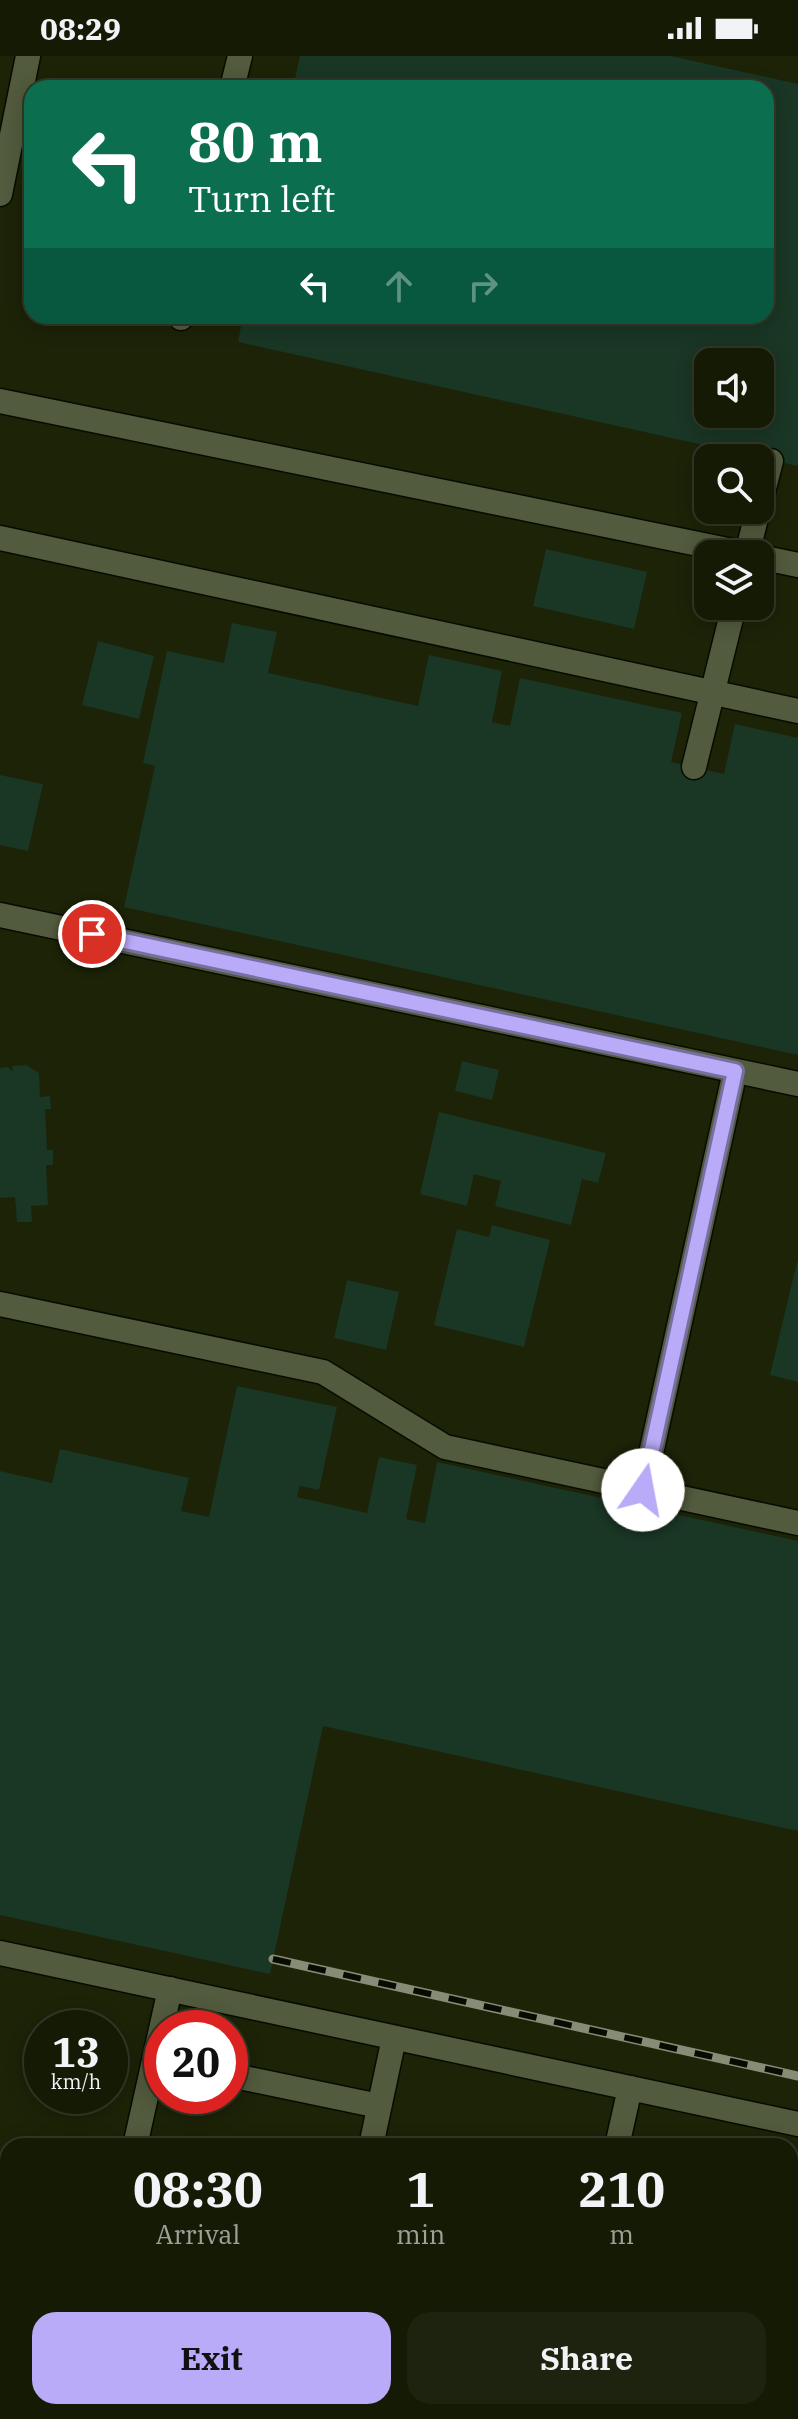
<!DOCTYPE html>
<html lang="en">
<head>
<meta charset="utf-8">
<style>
  :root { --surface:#151a05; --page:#1e230f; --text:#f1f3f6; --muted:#9da19a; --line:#343827; --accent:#b9abf7 }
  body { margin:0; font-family:"IBM Plex Serif",serif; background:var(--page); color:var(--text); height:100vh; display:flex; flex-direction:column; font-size:30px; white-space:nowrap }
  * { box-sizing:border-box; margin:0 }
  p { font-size:26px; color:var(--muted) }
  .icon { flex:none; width:44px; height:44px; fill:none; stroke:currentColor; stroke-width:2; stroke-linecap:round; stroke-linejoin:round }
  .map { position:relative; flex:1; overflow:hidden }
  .panel { position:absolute; left:0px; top:2082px; width:798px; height:282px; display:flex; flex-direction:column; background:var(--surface); border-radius:24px 24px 0 0; box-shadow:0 4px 20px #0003,0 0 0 2px var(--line) }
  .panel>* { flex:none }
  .hud { position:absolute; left:24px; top:24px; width:750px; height:244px; border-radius:24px; box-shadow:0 4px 20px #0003,0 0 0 2px var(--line); background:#0b6e4f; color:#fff; overflow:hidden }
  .controls { position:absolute; left:694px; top:292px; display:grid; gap:16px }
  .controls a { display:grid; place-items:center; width:80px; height:80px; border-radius:16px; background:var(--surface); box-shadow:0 4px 20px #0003,0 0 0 2px var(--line); font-size:40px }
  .speed { position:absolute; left:24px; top:1954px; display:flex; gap:16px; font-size:40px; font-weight:700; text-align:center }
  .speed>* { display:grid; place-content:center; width:104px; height:104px; border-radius:50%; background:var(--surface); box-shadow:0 4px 20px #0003,0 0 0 2px var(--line); line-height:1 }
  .speed small { font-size:20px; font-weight:400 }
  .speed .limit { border:12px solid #d22; background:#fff; color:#111 }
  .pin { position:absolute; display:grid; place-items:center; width:68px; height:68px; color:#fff; margin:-34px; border:4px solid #fff; border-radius:50%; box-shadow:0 2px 8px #0007 }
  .me { position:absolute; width:88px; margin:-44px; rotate:12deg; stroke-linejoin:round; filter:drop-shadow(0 0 6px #0008) }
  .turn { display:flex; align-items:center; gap:28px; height:168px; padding:0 32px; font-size:36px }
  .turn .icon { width:104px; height:104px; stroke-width:2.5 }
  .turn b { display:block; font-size:56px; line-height:68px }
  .lanes { display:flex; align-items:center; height:76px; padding:0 32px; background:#0003; justify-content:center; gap:40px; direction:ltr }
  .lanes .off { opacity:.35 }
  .eta { display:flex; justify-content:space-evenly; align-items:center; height:136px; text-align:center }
  .eta b { font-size:48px; font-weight:800; line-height:56px }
  .primary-button { display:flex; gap:16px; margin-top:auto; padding:16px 32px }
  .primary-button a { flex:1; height:92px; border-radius:24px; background:var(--accent); color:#111; font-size:32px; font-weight:800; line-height:92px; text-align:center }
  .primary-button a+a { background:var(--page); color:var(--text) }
  .status { display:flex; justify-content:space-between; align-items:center; height:56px; padding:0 40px; background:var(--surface); direction:ltr }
  .status svg { height:22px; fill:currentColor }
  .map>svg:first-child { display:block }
  .building { fill:#1a3625; fill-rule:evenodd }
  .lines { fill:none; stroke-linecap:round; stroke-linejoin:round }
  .minor-casing { stroke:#070c00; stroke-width:27 }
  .minor { stroke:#525b3d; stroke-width:24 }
  .rail-casing { stroke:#868c76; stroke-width:9 }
  .rail { stroke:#080b02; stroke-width:6; stroke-dasharray:18; stroke-linecap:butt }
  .route-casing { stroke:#786fa1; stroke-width:20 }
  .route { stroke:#b9abf7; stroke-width:14 }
</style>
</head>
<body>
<div class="status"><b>08:29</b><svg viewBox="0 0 49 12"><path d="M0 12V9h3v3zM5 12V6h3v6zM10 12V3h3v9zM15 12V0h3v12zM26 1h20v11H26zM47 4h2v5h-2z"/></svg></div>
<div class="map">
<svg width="798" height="2363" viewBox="0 0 798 2363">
  <rect width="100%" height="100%" fill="#1c2307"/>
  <g class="building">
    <path d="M300 0H671L798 28V410L238 286 243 260H766V32H293ZM708 306H760V358H708Z"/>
    <polygon points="546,493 647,516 634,573 533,550"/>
    <polygon points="232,567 277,576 268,617 418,650 429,599 502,615 492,666 510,670 520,622 682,657 671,706 724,718 735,668 798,682 798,999 124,851 155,710 143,707 167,595 224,607"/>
    <polygon points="98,585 154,600 139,663 82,649"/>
    <polygon points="0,719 43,728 28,795 0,789"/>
    <polygon points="462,1005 499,1014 492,1044 455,1035"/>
    <polygon points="26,1009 39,1017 40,1041 50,1040 51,1053 45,1053 47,1094 53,1094 53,1109 46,1109 48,1149 31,1150 32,1166 17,1166 15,1141 0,1142 0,1012 8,1011 13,1016 12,1010"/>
    <polygon points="439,1056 606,1097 598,1127 582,1123 571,1169 495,1150 501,1125 474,1118 467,1150 420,1138"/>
    <polygon points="492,1169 550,1184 524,1291 434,1269 457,1173 489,1181"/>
    <polygon points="797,1206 798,1206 798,1326 770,1319"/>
    <polygon points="347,1224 399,1236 386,1294 334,1282"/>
    <polygon points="237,1330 337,1351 319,1434 300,1430 297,1441 367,1457 379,1401 417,1409 406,1463 425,1467 437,1406 798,1485 798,1775 323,1670 270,1918 0,1859 0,1415 52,1427 60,1393 189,1422 181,1455 209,1461"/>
    <polygon points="424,2356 481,2356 492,2359 491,2363 423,2363"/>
    <polygon points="699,2356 751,2356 749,2363 697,2363"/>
  </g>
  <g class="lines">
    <defs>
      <g id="minor">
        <polyline points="232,32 240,0"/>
        <polyline points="0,138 28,0"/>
        <polyline points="181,262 181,260"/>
        <polyline points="0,345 747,498"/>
        <polyline points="760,447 771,405"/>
        <polyline points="0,482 798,655"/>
        <polyline points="747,498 758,454"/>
        <polyline points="760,501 798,509"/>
        <polyline points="694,711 734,550"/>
        <polyline points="0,859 798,1028"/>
        <polyline points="0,1248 323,1316 445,1391 798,1467"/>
        <polyline points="643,1434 735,1015"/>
        <polyline points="0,1897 798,2068"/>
        <polyline points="230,2019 379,2050"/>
        <polyline points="135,2090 170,1933"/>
        <polyline points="371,2090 394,1982"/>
        <polyline points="617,2090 630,2032"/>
        <polyline points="790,2298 798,2260"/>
        <polyline points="75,2363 76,2356"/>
        <polyline points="311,2363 312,2356"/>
        <polyline points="555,2363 557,2356"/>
        <polyline points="776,2363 778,2356"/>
      </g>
    </defs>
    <use href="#minor" class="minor-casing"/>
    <use href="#minor" class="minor"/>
    <defs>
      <polyline id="rail" points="273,1903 798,2020"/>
    </defs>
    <use href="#rail" class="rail-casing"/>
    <use href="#rail" class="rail"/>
  </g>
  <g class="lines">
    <defs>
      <polyline id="route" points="92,878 735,1015 643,1434"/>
    </defs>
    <use href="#route" class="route-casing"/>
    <use href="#route" class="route"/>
  </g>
</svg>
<div class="controls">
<a><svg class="icon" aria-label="sound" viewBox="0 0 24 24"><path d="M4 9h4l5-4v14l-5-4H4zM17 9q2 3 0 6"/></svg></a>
<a><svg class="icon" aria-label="search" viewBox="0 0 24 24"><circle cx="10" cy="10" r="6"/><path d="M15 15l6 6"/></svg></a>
<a><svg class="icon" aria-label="layers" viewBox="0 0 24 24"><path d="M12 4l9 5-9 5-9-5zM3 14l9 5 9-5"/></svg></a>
</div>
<div class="speed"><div>13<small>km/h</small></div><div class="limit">20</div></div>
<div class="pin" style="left:92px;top:878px;background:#d93025"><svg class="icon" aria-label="arrive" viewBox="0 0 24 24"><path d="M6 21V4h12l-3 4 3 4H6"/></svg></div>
<svg class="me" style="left:643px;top:1434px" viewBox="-20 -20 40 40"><circle r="19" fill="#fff"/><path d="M0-13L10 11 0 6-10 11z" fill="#b9abf7"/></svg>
<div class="hud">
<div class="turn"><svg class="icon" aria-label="left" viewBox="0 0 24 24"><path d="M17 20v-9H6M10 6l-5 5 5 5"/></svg><div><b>80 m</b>Turn left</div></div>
<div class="lanes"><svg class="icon" aria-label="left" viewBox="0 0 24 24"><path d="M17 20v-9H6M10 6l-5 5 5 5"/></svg><svg class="icon off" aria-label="ahead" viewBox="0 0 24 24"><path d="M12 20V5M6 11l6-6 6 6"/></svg><svg class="icon off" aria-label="right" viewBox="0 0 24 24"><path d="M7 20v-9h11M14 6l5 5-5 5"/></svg></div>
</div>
<section class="panel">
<div class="eta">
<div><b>08:30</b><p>Arrival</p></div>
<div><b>1</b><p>min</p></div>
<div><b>210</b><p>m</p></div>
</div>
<div class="primary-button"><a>Exit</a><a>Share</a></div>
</section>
</div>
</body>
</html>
